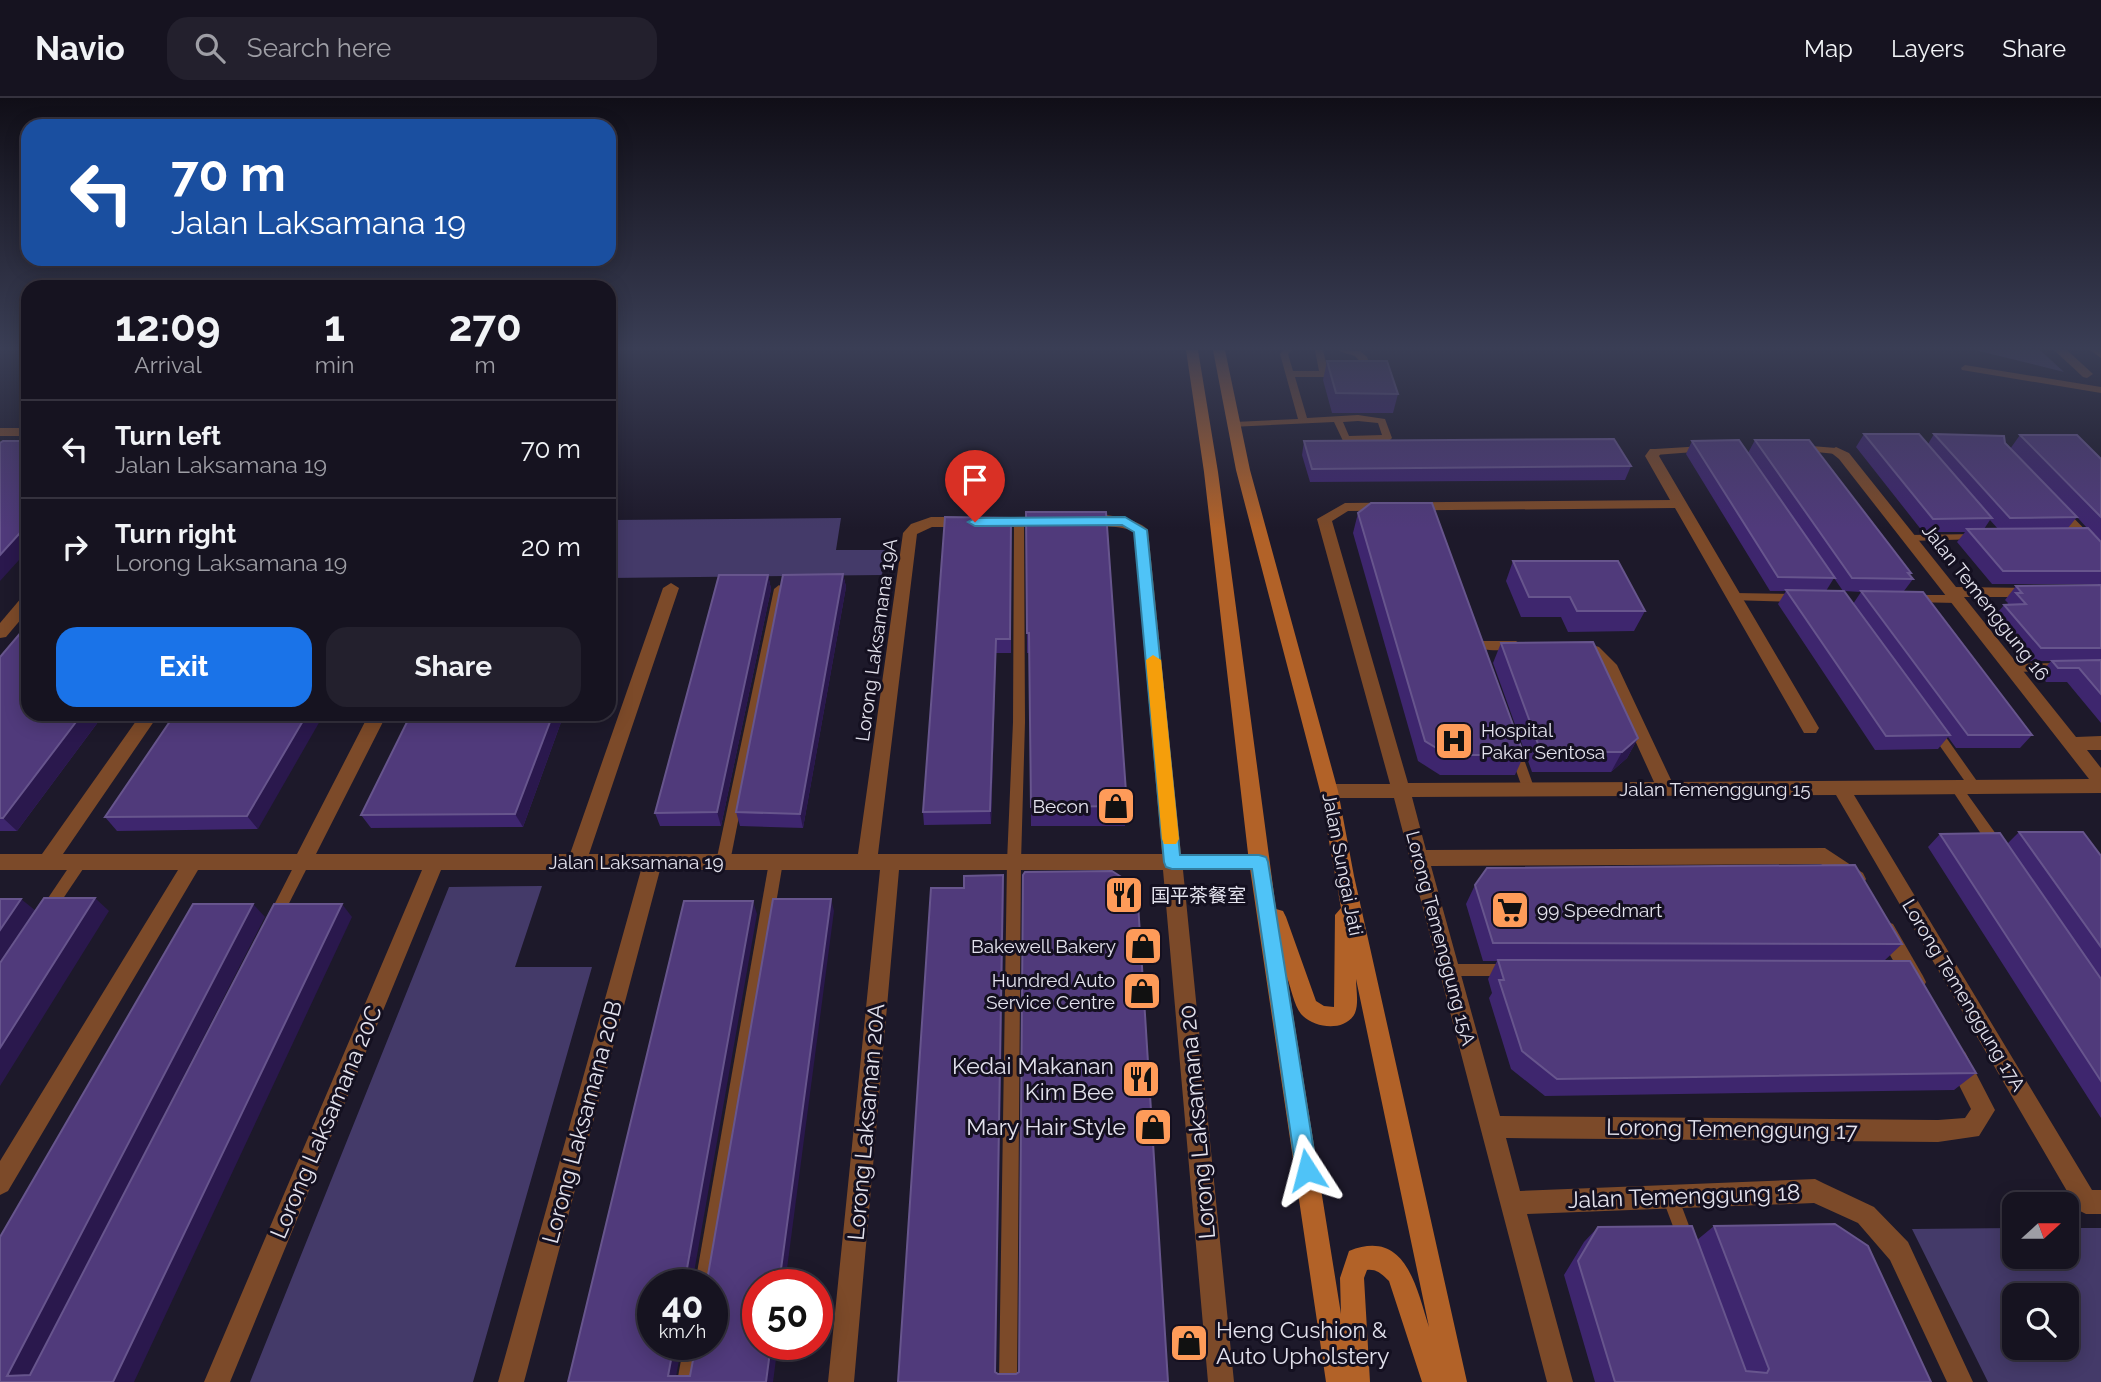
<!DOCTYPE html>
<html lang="en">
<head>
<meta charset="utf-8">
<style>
  :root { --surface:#161320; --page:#23202d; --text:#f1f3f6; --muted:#9e9ea5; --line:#35323e; --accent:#1a73e8 }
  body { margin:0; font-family:Raleway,"Noto Sans SC",sans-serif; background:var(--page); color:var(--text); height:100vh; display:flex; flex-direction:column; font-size:26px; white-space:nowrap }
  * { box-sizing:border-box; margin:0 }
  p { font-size:23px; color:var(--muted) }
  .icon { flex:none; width:38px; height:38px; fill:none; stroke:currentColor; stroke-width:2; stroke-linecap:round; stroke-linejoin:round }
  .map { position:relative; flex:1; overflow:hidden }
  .details { position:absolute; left:21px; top:182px; width:595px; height:441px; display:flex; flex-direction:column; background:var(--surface); border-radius:21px; box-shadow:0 4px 18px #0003,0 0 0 2px var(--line) }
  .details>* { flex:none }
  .banner { position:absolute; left:21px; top:21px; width:595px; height:147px; border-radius:21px; box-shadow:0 4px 18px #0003,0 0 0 2px var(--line); background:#1a4fa0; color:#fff; overflow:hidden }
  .needle { width:46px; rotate:69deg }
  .buttons { position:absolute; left:2002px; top:1094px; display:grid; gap:14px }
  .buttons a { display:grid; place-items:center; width:77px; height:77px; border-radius:14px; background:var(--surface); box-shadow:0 4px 18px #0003,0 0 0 2px var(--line); font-size:35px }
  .speed { position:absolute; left:637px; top:1171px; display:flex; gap:14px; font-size:35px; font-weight:700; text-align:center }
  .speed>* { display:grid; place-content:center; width:91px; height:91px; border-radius:50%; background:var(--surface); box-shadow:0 4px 18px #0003,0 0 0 2px var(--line); line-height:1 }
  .speed small { font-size:18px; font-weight:400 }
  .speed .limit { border:10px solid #d22; background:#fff; color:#111 }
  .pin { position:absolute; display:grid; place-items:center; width:60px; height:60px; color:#fff; margin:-72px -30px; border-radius:50% 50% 50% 0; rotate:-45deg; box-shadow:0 0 7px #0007 }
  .pin .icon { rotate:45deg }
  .me { position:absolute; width:77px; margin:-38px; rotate:351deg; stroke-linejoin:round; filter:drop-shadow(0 0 5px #0008) }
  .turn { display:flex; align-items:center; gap:24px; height:147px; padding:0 35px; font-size:32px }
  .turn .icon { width:91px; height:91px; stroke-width:2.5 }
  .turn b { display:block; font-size:49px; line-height:60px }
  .eta { display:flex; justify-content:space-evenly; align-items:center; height:119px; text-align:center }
  .eta b { font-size:42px; font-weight:700; line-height:49px }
  .cta { display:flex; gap:14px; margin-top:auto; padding:14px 35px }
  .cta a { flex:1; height:80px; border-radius:21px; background:var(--accent); color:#fff; font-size:28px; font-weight:700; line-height:80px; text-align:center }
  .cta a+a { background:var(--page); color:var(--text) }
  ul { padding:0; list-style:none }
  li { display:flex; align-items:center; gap:21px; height:98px; padding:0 35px; border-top:2px solid var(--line) }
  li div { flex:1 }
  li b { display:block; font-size:26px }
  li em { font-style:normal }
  header { display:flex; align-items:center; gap:42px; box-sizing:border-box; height:98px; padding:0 35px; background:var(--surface); border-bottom:2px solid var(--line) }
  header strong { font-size:33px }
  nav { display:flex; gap:38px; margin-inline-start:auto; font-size:24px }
  .search { width:490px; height:63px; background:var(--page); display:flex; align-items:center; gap:18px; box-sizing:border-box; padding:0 24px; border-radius:21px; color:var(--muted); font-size:26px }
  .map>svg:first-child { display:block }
  .green { fill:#443a69; fill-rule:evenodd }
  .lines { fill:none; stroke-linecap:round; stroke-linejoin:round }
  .lane { fill:#7c4a29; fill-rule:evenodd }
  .street { fill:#7c4a29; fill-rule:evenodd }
  .secondary { fill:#b26228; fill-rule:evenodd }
  .wall { fill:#3e266e; fill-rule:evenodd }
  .shaded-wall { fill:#2a184d }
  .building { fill:#503a7b; stroke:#67558d; stroke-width:2; fill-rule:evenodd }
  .route { fill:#4fc3f7; stroke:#337fa1; stroke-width:2 }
  .slow { fill:#f59e0b }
  .labels { text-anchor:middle; stroke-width:6; stroke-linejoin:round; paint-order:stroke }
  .street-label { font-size:19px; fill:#e3e2ed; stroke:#141020 }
  .poi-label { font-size:19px; fill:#e3e2ed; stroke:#141020; text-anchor:start }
  .near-poi-label { font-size:23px; fill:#e3e2ed; stroke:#141020; text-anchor:end }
  .near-street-label { font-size:23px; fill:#e3e2ed; stroke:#141020 }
</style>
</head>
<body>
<header>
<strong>Navio</strong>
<div class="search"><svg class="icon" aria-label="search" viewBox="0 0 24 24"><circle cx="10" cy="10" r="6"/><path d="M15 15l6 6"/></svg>Search here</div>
<nav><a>Map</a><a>Layers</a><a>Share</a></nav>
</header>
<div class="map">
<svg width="2101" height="1284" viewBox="0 0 2101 1284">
  <rect width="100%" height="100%" fill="#1d192a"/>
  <g class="green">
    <polygon points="1975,252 2040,252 2064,274"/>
    <polygon points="841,420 836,452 885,452 882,477 609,480 609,422"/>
    <polygon points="542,788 515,869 592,869 473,1284 250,1284 449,789"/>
    <path d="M2014 1130V1158H2067V1130H2101V1284H1988L1912 1131ZM2014 1197H2067V1250H2014Z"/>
  </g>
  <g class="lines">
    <g class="lane">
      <path d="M1283 252H1292L1288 256 1293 273H1319L1315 252H1323L1328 273H1338L1342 276 1338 279H1295L1307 320 1358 317 1385 321 1392 340 1390 342 1343 343 1334 324 1231 329 1229 327 1234 324 1298 321 1280 256ZM1358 323 1378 325 1382 337 1349 338 1343 324Z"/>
      <path d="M1338 252 1360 253 1367 259 1372 273 1366 278H1360L1359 276 1363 272C1356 251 1351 260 1338 252Z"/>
      <polygon points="1965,267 2101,289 2101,295 1962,272 1961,270"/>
      <polygon points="1799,347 1836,350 1841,353 1836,356 1796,352 1794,350"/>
      <polygon points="1704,348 1709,351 1707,353 1655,357 1650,354 1655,351"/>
      <polygon points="1019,421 1024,424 1025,624 1021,764 1017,1284 999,1284 1007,764 1013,624 1014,424"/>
      <polygon points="1977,436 1981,437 1981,441 1909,443 1904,440 1909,437"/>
      <polygon points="779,487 784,491 730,764 728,768 723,769 718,768 716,764 774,491"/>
      <polygon points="1734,495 1797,496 1802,500 1797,504 1730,502 1729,499 1730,496"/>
      <polygon points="1913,497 1957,497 1962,501 1957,505 1909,504 1908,501 1909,498"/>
      <path d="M1478 543H1516L1522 547C1513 554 1481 554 1472 547Z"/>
      <polygon points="2062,565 2068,569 2062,573 2011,574 2005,570 2011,566"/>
      <polygon points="1934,627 1938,628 1979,686 1981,689 1979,692 1971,692 1930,634 1928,631"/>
      <polygon points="1515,648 1519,650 1521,653 1535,692 1533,695 1525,695 1523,692 1509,653 1511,650"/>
      <polygon points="1956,684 1960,686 2001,743 2003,747 2001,751 1996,752 1991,751 1952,692 1950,689 1952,686"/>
      <polygon points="80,759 85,760 87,764 85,768 52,817 47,819 42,817 40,813 42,809 75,760"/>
      <polygon points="303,759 308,760 310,764 280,823 275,825 270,823 268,819 270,815 298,760"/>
      <polygon points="776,759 781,760 783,764 712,1186 695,1186 769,764 771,760"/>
      <polygon points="1450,866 1507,866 1512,868 1514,872 1512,876 1507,878 1450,878 1445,876 1443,872 1445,868"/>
      <polygon points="1670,1091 1676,1093 1694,1141 1692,1147 1686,1149 1680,1147 1662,1099 1664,1093"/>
      <polygon points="684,1246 702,1246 695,1284 677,1284"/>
    </g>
    <g class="street">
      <polygon points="2054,252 2067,252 2093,276 2087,280 2083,279"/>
      <polygon points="2090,252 2101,252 2101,260"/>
      <rect x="0" y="330" width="28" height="8"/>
      <path d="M1836 349 1849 355 1956 489 2040 490 2043 494 2035 499H1964L2076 639 2101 638V652H2087L2101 670V695L1854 697 2092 1092H2101V1116H2086L2078 1112 1836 697 1412 699 1426 752 1825 750 1863 775 1866 781 1863 787C1848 792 1833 774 1821 766L1431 768 1500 1018 1938 1022 1965 1020 1971 1011 1946 961 1949 954 1957 951 1965 954 1995 1012 1979 1038 1938 1044 1506 1040 1520 1093 1815 1081 1823 1085 1874 1109 1908 1144 1973 1284H1947L1890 1162 1858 1125 1814 1105 1527 1116 1573 1284H1547L1394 700H1329L1323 698 1320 693 1323 688 1329 686H1390L1317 421 1345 405 1670 402 1645 358 1650 351H1660L1662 354 1659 358 1819 630 1816 635H1804L1675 410 1348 413 1332 423 1408 685 1654 684 1602 570 1585 553 1593 547 1599 549 1617 567 1672 684 2089 681 1839 361 1829 353Z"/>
      <polygon points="2056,406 2061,407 2101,448 2101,462 2096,460 2051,413 2049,410 2051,407"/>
      <path d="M931 419H1051L1058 424 1051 429H932L917 436 878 756H1162L1134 434C1117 424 1090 433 1079 423 1092 411 1136 419 1148 432L1181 756H1259L1266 758 1269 764 1266 770 1259 772H1183L1234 1284H1208L1163 772H899L854 1284H828L880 772H660L524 1284H498L641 772H441L230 1284H204L422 772H198L8 1093 0 1097V1063L178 772H0V756H42L141 616H159L63 756H297L369 616H387L316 756H570L663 490 671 485 679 490 589 756H858L903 435 911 426Z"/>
      <polygon points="28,498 28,513 6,539 0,540 0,525 22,499"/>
      <polygon points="1886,823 1893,826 1923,878 1926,884 1923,890 1916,893 1909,890 1879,838 1876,832 1879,826"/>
    </g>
    <path class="secondary" d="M1186 252H1198L1218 374 1276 811 1283 813 1286 819 1316 903 1324 908 1334 909 1335 817 1341 810 1320 693 1236 372 1213 252H1225L1250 372 1338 693 1354 778 1467 1284H1422L1389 1183C1382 1176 1377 1171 1367 1172L1364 1180 1370 1284H1326L1249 764 1204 374ZM1287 879C1291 890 1294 907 1301 916 1314 931 1346 934 1355 915 1359 905 1356 891 1356 881L1429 1229C1416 1189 1406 1130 1349 1153L1340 1180 1341 1216Z"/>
  </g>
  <g class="wall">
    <polygon points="1327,263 1398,296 1393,315 1332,315 1323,282"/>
    <path d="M1864 336 1928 346 1934 336 2005 345 2010 351 2020 337 2101 361V486H1992L1957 444 1965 434H1923L1856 349ZM2077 419 2087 430H2068ZM1990 422 1998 431H1984Z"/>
    <path d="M1755 342 1911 475 1909 476 1913 481 1904 493 2032 637 2020 650H1956L1948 639 1938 651 1875 652 1778 506 1786 493H1770L1686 356 1692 343 1748 355ZM1834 480 1843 493H1826ZM1844 493 1861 494 1853 506Z"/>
    <polygon points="1304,343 1631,368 1625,382 1310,384 1302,357"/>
    <polygon points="1026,414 1127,708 1125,728 1031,728 1030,555 1027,555"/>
    <polygon points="1358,415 1524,657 1515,677 1440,677 1418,663 1353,435"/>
    <polygon points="1011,434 1011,555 996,555 991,726 924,727 923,714"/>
    <polygon points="1513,463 1645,513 1634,533 1568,534 1561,519 1521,519 1506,483"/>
    <polygon points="843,476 846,489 803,730 740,728 736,714"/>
    <polygon points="768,477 771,491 721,728 660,728 655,715"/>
    <polygon points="2101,487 2101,625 2067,584 2046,584 2040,576 2051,563 2029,563 1993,520 2004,507 2007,507 2008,505 2005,502 2016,488"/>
    <polygon points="1501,545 1638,640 1627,660 1611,674 1532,674 1493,565"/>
    <polygon points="0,559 28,616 104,616 17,733 0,733"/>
    <polygon points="175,616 258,731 117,733 105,719"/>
    <polygon points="411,616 564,616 523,729 371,730 361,717"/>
    <polygon points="2019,734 2101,758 2101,1020 1928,749 1940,736 2007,746"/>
    <polygon points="1475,787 1902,846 1884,863 1976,975 1954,992 1545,998 1511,971 1489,900 1492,895 1488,881 1497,863 1483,863 1466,806"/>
    <polygon points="1714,1128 1931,1284 1595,1284 1564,1177 1584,1144 1598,1129 1697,1142"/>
  </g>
  <g class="shaded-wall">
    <polygon points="28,426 28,452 0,483 0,457"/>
    <polygon points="843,476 846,489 803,730 800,716"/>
    <polygon points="768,477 771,491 721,728 717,714"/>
    <polygon points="996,541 996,555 991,726 990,713"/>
    <polygon points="82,616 104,616 17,733 3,720"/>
    <polygon points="307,616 324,616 258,731 247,718"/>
    <polygon points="553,616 564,616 523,729 515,716"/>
    <polygon points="1638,640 1627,660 1611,674 1622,654"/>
    <polygon points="1003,777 1004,794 996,1284 995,1274"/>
    <polygon points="95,800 109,813 0,988 0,950"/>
    <polygon points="21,801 36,813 0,867 0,832"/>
    <polygon points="831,801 834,813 785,1186 779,1186"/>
    <polygon points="753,803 757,816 692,1186 686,1176"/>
    <polygon points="253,806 265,819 27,1284 7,1278"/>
    <polygon points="342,806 352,819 134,1284 113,1284"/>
    <polygon points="674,1246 682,1246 675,1284 668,1278"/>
    <polygon points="771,1246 778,1246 773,1284 766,1284"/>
  </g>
  <g class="building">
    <polygon points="1327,263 1387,263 1398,296 1336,295"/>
    <polygon points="1864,336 1919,336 1992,420 1933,421"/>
    <polygon points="1934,336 2004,338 2005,345 2077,419 2010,420"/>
    <polygon points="2020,337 2077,337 2101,361 2101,419"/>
    <polygon points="1614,341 1631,368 1312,371 1304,343"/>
    <polygon points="1739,342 1835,480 1778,479 1692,343"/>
    <polygon points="1755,342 1809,342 1911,475 1908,475 1913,481 1852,480"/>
    <polygon points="3,343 28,343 28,426 0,457 0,345"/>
    <polygon points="1371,405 1432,405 1524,657 1448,657 1425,643 1358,415"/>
    <polygon points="1026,414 1106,414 1127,708 1031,709 1029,535 1027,535"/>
    <polygon points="945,419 1011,420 1010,541 996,541 990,713 923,714"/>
    <polygon points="2088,430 2101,444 2101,473 2003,473 1967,431"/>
    <polygon points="1513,463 1618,463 1645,513 1577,513 1570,499 1529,499"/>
    <polygon points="843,476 800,716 736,714 783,477"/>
    <polygon points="719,477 768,477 717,714 655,715"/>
    <polygon points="2101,487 2101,550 2041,550 2004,507 2026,506 2016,495 2022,495 2016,488"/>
    <polygon points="1786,492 1844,493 1950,637 1886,638"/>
    <polygon points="1861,493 1923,494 2032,637 1968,637"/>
    <polygon points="28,526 28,616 82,616 3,720 0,720 0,559"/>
    <polygon points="1593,544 1638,640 1622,654 1541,654 1501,545"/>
    <polygon points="2101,562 2101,596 2079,570 2058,570 2052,563"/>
    <polygon points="175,616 307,616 247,718 105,719"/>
    <polygon points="411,616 553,616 515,716 361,717"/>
    <polygon points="2019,734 2083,734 2101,758 2101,849"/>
    <polygon points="2000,735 2101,881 2101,983 1940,736"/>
    <polygon points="1855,767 1902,846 1493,845 1475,787 1487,770"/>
    <polygon points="1112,773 1137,789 1168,1284 898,1284 931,790 964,790 964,778 1003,777 995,1274 998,1276 1016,1276 1019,1274 1023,777 1025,774"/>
    <polygon points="44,800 95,800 0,950 0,865"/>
    <polygon points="0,801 21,801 0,832"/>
    <path d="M773 801H831L779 1186H758V1246H771L766 1284H568L684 803H753L686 1176 689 1179H706L708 1177ZM653 1186H712V1246H696L690 1278H668L674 1246H653Z"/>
    <polygon points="193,806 253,806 7,1278 30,1277 274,806 342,806 113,1284 0,1284 0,1139"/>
    <polygon points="1498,862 1910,863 1976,975 1557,981 1522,953 1499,882 1504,882"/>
    <polygon points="1835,1126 1868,1148 1931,1284 1615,1284 1578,1163 1598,1129 1692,1128 1746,1273 1767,1275 1769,1271 1714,1128"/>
  </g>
  <linearGradient id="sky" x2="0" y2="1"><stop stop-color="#100e17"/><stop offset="0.58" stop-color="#3a3e55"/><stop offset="1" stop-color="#3a3e55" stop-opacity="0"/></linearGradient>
  <rect width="2101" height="431" fill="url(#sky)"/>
  <polygon class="route" points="1125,419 1147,432 1180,757 1259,757 1266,759 1268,764 1317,1072 1314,1079 1307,1083 1299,1079 1296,1072 1252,771 1172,771 1166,769 1164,764 1134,434 1122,427 975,428 968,424 975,420"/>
  <polygon class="slow" points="1153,557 1161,562 1179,741 1176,746 1164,746 1162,741 1146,562"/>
  <defs>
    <symbol id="hospital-square" viewBox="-11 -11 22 22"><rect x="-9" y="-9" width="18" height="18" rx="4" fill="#fe9b59" stroke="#141020"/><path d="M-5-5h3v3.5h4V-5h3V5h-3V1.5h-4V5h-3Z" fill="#111"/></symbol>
    <symbol id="shop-square" viewBox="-11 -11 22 22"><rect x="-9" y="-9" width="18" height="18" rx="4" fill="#fe9b59" stroke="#141020"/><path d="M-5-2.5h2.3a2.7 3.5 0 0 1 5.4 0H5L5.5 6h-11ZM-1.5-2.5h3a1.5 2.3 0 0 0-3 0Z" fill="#111"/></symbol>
    <symbol id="restaurant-square" viewBox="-11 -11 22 22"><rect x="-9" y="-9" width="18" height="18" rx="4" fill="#fe9b59" stroke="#141020"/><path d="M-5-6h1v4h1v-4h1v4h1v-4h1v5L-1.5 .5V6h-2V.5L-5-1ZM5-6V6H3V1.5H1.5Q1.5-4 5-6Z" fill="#111"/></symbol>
    <symbol id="supermarket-square" viewBox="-11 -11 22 22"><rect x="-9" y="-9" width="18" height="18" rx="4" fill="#fe9b59" stroke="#141020"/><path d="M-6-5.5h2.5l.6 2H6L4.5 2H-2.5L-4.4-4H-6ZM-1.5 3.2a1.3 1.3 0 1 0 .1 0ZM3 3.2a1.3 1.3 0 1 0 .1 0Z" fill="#111"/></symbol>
  </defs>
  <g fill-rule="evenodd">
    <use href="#hospital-square" x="1432" y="621" width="44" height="44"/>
    <use href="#shop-square" x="1094" y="686" width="44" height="44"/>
    <use href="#restaurant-square" x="1102" y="775" width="44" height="44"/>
    <use href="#supermarket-square" x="1488" y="790" width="44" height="44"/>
    <use href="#shop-square" x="1121" y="826" width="44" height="44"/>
    <use href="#shop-square" x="1120" y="871" width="44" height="44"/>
    <use href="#restaurant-square" x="1119" y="959" width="44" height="44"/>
    <use href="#shop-square" x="1131" y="1007" width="44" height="44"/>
    <use href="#shop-square" x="1167" y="1223" width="44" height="44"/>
  </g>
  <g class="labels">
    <g class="street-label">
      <text transform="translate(1986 504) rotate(52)" y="7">Jalan Temenggung 16</text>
      <text transform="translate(876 542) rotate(-82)" y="7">Lorong Laksamana 19A</text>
      <text x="1715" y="698">Jalan Temenggung 15</text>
      <text x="636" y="771">Jalan Laksamana 19</text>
      <text transform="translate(1343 766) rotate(79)" y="7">Jalan Sungai Jati</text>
      <text transform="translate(1441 840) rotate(75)" y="7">Lorong Temenggung 15A</text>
      <text transform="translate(1964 897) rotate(59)" y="7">Lorong Temenggung 17A</text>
    </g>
    <g class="poi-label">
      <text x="1481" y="639">Hospital<tspan x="1481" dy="22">Pakar Sentosa</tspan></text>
      <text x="1089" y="715" text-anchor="end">Becon</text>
      <text x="1151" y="804">国平茶餐室</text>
      <text x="1537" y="819">99 Speedmart</text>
      <text x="1116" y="855" text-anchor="end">Bakewell Bakery</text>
      <text x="1115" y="889" text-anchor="end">Hundred Auto<tspan x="1115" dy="22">Service Centre</tspan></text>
    </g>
    <g class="near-poi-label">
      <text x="1114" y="976">Kedai Makanan<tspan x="1114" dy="26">Kim Bee</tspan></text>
      <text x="1126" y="1037">Mary Hair Style</text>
      <text x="1216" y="1240" text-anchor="start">Heng Cushion &amp;<tspan x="1216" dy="26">Auto Upholstery</tspan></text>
    </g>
    <g class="near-street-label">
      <text transform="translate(326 1024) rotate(-67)" y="8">Lorong Laksamana 20C</text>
      <text transform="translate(582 1024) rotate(-75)" y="8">Lorong Laksamana 20B</text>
      <text transform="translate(866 1024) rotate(-85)" y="8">Lorong Laksaman 20A</text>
      <text transform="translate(1197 1024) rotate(-95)" y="8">Lorong Laksamana 20</text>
      <text transform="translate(1732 1031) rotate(1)" y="8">Lorong Temenggung 17</text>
      <text transform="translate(1684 1098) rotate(-2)" y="8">Jalan Temenggung 18</text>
    </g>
  </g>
</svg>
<div class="buttons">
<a><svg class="needle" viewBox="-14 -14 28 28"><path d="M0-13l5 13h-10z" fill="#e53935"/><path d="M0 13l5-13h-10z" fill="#9e9ea5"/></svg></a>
<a><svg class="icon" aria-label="search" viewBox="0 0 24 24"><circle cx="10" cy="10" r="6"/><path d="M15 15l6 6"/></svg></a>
</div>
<div class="speed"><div>40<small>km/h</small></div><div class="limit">50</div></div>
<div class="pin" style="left:975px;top:424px;background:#d93025"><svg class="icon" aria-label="arrive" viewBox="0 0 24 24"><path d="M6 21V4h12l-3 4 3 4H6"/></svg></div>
<svg class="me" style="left:1307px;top:1072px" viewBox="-20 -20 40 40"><path d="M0-17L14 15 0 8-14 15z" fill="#4fc3f7" stroke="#fff" stroke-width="4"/></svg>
<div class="banner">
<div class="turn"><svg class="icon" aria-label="left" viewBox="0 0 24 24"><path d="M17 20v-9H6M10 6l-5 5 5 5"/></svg><div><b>70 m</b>Jalan Laksamana 19</div></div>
</div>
<section class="details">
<div class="eta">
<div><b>12:09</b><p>Arrival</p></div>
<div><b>1</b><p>min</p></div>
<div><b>270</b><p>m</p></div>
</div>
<ul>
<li><svg class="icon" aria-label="left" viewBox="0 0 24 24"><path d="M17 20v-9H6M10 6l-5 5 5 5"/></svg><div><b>Turn left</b><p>Jalan Laksamana 19</p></div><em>70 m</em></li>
<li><svg class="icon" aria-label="right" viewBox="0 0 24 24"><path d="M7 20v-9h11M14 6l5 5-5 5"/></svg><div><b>Turn right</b><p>Lorong Laksamana 19</p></div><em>20 m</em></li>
</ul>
<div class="cta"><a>Exit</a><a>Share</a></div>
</section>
</div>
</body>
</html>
